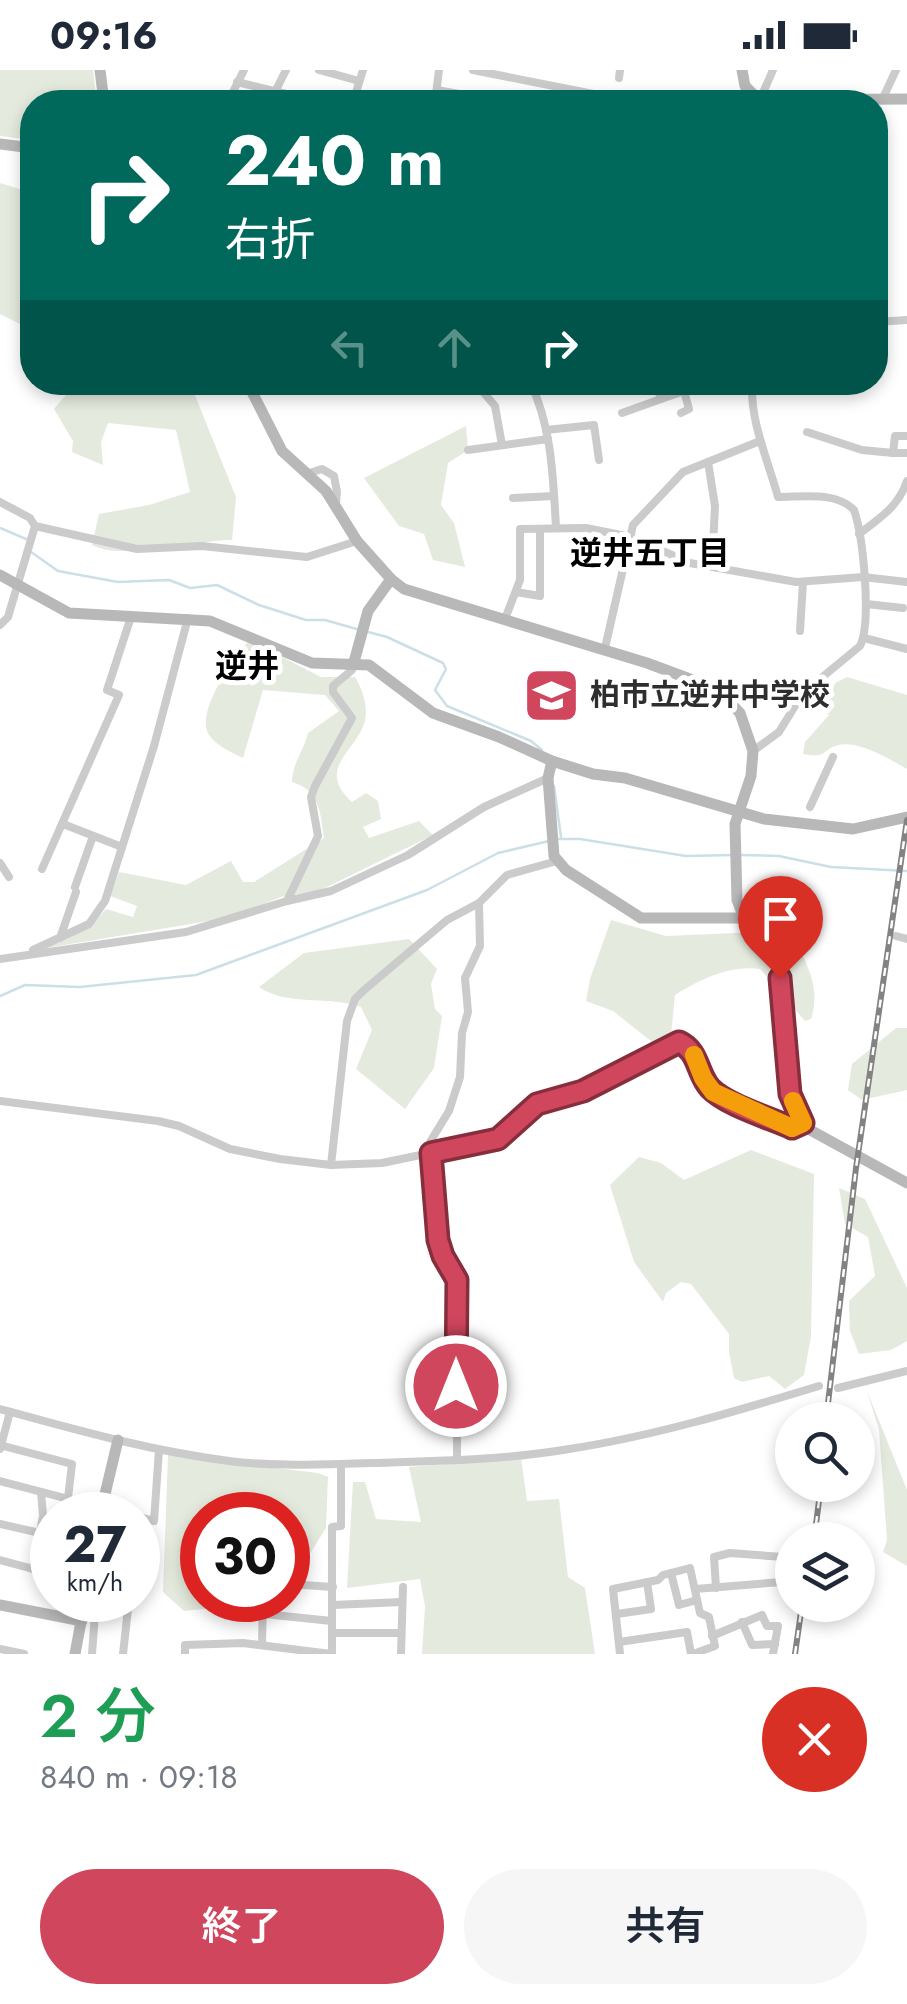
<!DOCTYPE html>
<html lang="ja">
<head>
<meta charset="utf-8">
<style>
  :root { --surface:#fff; --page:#f6f6f7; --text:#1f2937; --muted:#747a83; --accent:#cf465d }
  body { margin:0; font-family:Jost,"Noto Sans JP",sans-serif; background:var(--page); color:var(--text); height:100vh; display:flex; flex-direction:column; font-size:38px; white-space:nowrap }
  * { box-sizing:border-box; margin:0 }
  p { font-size:32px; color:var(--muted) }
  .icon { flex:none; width:55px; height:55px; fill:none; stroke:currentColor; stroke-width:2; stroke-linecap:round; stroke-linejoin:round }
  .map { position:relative; height:1584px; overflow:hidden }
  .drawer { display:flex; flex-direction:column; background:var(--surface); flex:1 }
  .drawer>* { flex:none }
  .guide { position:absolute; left:20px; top:20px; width:868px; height:305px; border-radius:40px; box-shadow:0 5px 15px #0003; background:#00695c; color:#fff; overflow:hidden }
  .tools { position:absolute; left:775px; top:1332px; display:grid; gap:20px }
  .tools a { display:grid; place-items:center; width:100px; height:100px; border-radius:50%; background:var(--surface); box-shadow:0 5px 15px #0003; font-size:50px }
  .speed { position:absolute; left:30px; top:1422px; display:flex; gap:20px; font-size:50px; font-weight:700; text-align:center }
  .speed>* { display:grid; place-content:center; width:130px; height:130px; border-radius:50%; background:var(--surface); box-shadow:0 5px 15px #0003; line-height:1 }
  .speed small { font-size:25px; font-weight:400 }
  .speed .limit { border:15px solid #d22; background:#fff; color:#111 }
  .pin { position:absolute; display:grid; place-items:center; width:85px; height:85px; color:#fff; margin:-102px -42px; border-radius:50% 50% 50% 0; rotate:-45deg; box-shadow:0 0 10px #0007 }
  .pin .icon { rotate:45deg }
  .me { position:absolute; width:110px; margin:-55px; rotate:0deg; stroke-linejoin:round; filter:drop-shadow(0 0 8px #0008) }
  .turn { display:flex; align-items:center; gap:35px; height:210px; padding:0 40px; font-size:45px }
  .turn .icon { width:130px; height:130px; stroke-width:2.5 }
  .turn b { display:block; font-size:70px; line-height:85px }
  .lanes { display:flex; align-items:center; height:95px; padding:0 40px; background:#0003; justify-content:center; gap:50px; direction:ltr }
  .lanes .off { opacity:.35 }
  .round { display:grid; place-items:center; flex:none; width:105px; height:105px; border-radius:52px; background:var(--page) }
  .headline { display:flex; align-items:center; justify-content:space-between; height:170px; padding:0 40px }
  h1 { font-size:60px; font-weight:600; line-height:75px; color:#1e9e55 }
  .cta { display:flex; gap:20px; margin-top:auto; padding:20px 40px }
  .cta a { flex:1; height:115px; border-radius:60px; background:var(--accent); color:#fff; font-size:40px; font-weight:600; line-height:115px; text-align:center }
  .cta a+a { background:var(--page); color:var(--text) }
  .status { display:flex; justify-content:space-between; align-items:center; height:70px; padding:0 50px; background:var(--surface); direction:ltr }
  .status svg { height:28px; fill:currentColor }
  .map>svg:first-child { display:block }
  .green { fill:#e5eade }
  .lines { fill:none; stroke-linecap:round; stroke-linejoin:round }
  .stream { stroke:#ccdfe7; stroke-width:2.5 }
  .street { stroke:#cbcbcb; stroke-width:8 }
  .secondary { stroke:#b8b8b8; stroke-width:11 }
  .rail-casing { stroke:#838383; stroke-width:6 }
  .rail { stroke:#fff; stroke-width:2.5; stroke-dasharray:8; stroke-linecap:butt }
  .route-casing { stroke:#872e3c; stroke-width:25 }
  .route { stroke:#cf465d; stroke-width:18 }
  .slow { stroke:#f59e0b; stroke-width:18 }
  .labels { text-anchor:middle; stroke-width:10; stroke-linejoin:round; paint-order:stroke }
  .poi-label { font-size:30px; font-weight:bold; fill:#2e2e2e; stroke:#fff; text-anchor:start }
  .neighbourhood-label { font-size:32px; font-weight:bold; fill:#000; stroke:#fff }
</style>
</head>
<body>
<div class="status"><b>09:16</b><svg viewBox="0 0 49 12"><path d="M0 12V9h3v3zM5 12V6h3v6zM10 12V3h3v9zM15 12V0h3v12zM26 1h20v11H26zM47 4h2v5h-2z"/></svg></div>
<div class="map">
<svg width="907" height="1584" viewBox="0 0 907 1584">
  <rect width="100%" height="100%" fill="#fff"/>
  <g class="green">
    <polygon points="0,0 93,0 97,32 32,32 32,70 0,66"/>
    <polygon points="0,113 29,122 32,115 32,260 0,244"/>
    <path d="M76 313H190L236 427 232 470C196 470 120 491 92 475L99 444 149 435 190 422 176 360 108 353 101 372 103 395 72 382 73 371 54 339Z"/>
    <polygon points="466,356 468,380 448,393 441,435 454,453 465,497 433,490 424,464 399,456 364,408"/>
    <path d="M249 570 321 607H355C363 620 369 639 364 654 354 683 316 699 352 732L366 723 378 731 381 749 363 757 369 768 419 751 433 765 321 820 281 827 233 847 40 879 90 857 106 839 133 847 137 836 110 826 119 802 186 815 231 791 243 812H254L324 768C320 742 320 720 292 712 292 693 304 681 308 663L339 641 325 625 263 620 243 688C233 683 216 676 209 665 194 642 235 588 249 570Z"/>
    <path d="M847 607 907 625V699C891 690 859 670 839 675 821 679 829 689 803 684L805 672 829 645 823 638 835 613Z"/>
    <path d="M611 850 666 866 758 862 797 874C810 900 820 920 811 949L805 951 760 899C730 895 701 909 675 925L670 976 652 972 613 941 586 931 590 909Z"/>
    <path d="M409 869 437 899 431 914 435 939 442 946 434 998 405 1039 356 999 372 960 361 937C328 925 288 937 259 917L304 883Z"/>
    <polygon points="896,958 907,958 907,1020 862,1030 848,1020 852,994"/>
    <polygon points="751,1080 814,1104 811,1266 804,1305 785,1319 769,1306 742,1312 734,1308 729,1282 729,1264 691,1214 681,1212 666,1223 663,1232 634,1192 610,1115 639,1087 661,1093 684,1110"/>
    <polygon points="839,1118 865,1129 907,1218 907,1271 891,1280 859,1284 850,1261 849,1231 875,1206 868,1167 845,1154"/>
    <polygon points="867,1321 907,1420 907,1496 883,1482 887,1470 879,1360"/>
    <polygon points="168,1385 318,1403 328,1407 326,1458 306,1490 288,1491 288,1445 202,1445 202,1530 236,1530 233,1536 184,1541 163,1522"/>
    <polygon points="521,1387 527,1431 559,1429 568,1507 585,1518 595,1584 422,1584 425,1536 420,1509 347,1518 353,1412 365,1412 376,1449 421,1452 409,1397"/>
  </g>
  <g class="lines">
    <g class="stream">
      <polyline points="0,458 26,469"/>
      <polyline points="31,482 58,501 118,512 169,510 190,518 217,515 259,535 306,550 325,550 360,560"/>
      <polyline points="368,562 387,567 443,593 446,599 435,620 447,636 531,671 542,680"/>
      <polyline points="554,716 561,767"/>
      <polyline points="556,769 580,769 686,786 732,785"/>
      <polyline points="740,785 779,786 831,797 907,801"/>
      <polyline points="0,926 25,915 80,917 196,905 427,820 498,783 549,771"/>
    </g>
    <g class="street">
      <polyline points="319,0 359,11"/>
      <polyline points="473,0 634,32"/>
      <polyline points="619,8 620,0"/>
      <polyline points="237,12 319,32"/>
      <polyline points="437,20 503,32"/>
      <polyline points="882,30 896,0"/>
      <polyline points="228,32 244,0"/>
      <polyline points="270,32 286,0"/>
      <polyline points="353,32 363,0"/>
      <polyline points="435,32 439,0"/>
      <polyline points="759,32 773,0"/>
      <polyline points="875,54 879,54 875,87"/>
      <polyline points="875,252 907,250"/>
      <polyline points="483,312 478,316 495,336 502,375"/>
      <path d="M530 312C552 357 553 408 556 457"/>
      <polyline points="655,312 661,329 684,321 689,339 681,343"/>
      <path d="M752 312C750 352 768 390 778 427 802 427 836 421 854 440 863 466 872 552 860 576L803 623 779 662 753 681"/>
      <polyline points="622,343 661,329"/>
      <polyline points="546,360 594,355 599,390"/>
      <polyline points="807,362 862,380 893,383"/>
      <polyline points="907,366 895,366 893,383 907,383"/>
      <polyline points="468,380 548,369"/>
      <polyline points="708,392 715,436 712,496"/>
      <polyline points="306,404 322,399 334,406 337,422 336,433"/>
      <polyline points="513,428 554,426"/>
      <polyline points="0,432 30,448 35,456 137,479 202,476 307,487 357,471"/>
      <path d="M859 464C880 448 899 436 907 411"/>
      <polyline points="516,522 540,526 540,459"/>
      <polyline points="866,534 903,538"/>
      <polyline points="505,549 520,510 520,459 586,458 631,467 690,493 796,512 863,507 907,512"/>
      <polyline points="0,555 8,547 35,456"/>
      <polyline points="800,561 803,512"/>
      <polyline points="864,568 907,579"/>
      <polyline points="605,578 633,455 683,402 760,371"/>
      <polyline points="810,737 833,687"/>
      <polyline points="63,754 122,777"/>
      <polyline points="0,793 9,807"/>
      <polyline points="42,799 119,625 107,620 131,547"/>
      <polyline points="75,817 93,766"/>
      <polyline points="287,831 318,766 311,727 315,716 352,648 333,622 333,616 352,600 354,594"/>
      <polyline points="896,866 907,869"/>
      <polyline points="60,868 76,822"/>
      <polyline points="33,880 89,854 105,831 154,676 188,548"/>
      <polyline points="0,889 186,862 287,831 331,821 408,785 484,737 548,708"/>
      <path d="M0 1031 158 1051 179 1056 230 1079 280 1089 331 1095 382 1093 498 1069 537 1034 583 1021 679 972C699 981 697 1004 710 1018 727 1035 770 1048 792 1058L803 1053"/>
      <polyline points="331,1095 347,951 355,929 363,921 447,850 479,833"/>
      <polyline points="838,1318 907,1301"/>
      <path d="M0 1339C76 1360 151 1381 229 1391 276 1397 325 1394 373 1393 438 1391 505 1390 569 1379 654 1366 737 1341 819 1316"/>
      <polyline points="0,1375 72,1394 66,1445"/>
      <polyline points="0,1379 10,1342"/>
      <polyline points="457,1389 457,1210 438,1170 430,1072 449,1041 460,1007 462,963 468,942 465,908 480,876 479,833 507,805 557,791"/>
      <polyline points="0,1411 130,1445"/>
      <polyline points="138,1447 154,1451 159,1380"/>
      <polyline points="0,1454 40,1463"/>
      <polyline points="138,1465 140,1447"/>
      <polyline points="0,1490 52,1504"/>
      <polyline points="33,1499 43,1446 41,1422"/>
      <polyline points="671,1503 679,1535 697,1530"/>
      <polyline points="288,1514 333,1517"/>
      <polyline points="695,1519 782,1512 783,1487 730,1483 714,1487 716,1518"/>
      <polyline points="333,1535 402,1532"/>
      <polyline points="264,1544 332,1551"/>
      <polyline points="617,1544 651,1539 647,1512"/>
      <polyline points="742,1552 752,1575 775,1574"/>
      <polyline points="332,1563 401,1563"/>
      <polyline points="712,1566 762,1545 767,1556 778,1556 773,1584"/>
      <polyline points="619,1572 687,1562 691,1584"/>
      <polyline points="262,1575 263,1530"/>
      <polyline points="0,1579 24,1584"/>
      <polyline points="92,1584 96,1530"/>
      <polyline points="123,1584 129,1530"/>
      <polyline points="185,1584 185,1575 243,1573 331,1584"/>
      <polyline points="332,1584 332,1457 341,1456 341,1394"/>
      <polyline points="401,1584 403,1517"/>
      <polyline points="620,1584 613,1519 658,1510 663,1505 690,1498 700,1543 709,1547 715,1576 693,1584"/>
    </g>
    <g class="secondary">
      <polyline points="100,0 104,32"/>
      <polyline points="742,0 745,16 759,30 907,29"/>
      <polyline points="0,74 32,78"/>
      <polyline points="247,312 282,381 326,421 357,471 391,509 404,519 647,593 706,615 726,628 740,643 753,681 751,706 735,754 737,830 744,848 777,896 795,1039 803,1053 812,1061 907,1113"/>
      <polyline points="0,505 69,543 210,551 312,593 369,595 433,643 499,667 552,691 593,704 625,708 764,749 853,759 907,747"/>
      <polyline points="354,592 368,541 391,509"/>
      <polyline points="552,691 548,708 554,786 566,800 641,848 744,848"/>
      <polyline points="100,1445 118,1370"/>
      <polyline points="0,1535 82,1551"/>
      <polyline points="75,1584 85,1530"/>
    </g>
    <defs>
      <g id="rail">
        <polyline points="826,1350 856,1098 907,750"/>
        <polyline points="814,1470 821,1415"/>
        <polyline points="795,1584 802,1535"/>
      </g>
    </defs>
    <use href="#rail" class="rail-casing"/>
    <use href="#rail" class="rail"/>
  </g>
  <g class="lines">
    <defs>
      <path id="route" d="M456 1316 457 1210 443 1186 438 1170 431 1083 498 1069 537 1034 583 1021 679 972C699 981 697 1004 710 1018 726 1035 770 1048 792 1058L803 1053 790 1024 780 908"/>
    </defs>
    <use href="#route" class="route-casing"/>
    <use href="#route" class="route"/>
    <polyline class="slow" points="694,985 703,1008 713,1022 792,1058 803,1053 793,1031"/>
  </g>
  <defs>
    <symbol id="school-square" viewBox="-11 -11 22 22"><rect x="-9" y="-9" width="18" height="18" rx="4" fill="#cf465d" stroke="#fff"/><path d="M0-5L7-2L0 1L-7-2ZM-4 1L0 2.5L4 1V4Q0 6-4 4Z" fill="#fff"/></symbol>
  </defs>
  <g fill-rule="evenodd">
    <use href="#school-square" x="520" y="594" width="63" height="63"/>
  </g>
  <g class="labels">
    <g class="poi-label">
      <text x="590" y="635">柏市立逆井中学校</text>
    </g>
    <g class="neighbourhood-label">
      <text x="650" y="494">逆井五丁目</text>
      <text x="247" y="607">逆井</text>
    </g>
  </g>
</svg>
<div class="tools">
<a><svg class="icon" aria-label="search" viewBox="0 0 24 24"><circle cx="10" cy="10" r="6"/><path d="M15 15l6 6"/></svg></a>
<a><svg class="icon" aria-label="layers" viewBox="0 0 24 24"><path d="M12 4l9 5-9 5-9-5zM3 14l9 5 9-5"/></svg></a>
</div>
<div class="speed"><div>27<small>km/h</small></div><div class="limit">30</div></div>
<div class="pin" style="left:780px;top:908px;background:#d93025"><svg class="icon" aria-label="arrive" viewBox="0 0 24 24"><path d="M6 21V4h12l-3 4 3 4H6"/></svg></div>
<svg class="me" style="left:456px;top:1316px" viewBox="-20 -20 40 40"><circle r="17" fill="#cf465d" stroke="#fff" stroke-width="3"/><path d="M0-11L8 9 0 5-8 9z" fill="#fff"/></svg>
<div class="guide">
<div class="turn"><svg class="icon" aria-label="right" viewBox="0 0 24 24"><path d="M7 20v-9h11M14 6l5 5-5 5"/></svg><div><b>240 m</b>右折</div></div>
<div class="lanes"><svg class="icon off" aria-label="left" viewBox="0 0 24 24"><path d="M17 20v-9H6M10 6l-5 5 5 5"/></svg><svg class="icon off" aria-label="ahead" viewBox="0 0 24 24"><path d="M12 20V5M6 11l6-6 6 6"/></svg><svg class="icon" aria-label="right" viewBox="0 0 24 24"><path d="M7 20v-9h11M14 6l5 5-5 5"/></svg></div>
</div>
</div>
<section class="drawer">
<div class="headline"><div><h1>2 分</h1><p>840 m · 09:18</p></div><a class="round" style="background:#d93025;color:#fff"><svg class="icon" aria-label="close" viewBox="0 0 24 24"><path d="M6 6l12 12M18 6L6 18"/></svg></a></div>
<div class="cta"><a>終了</a><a>共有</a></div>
</section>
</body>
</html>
